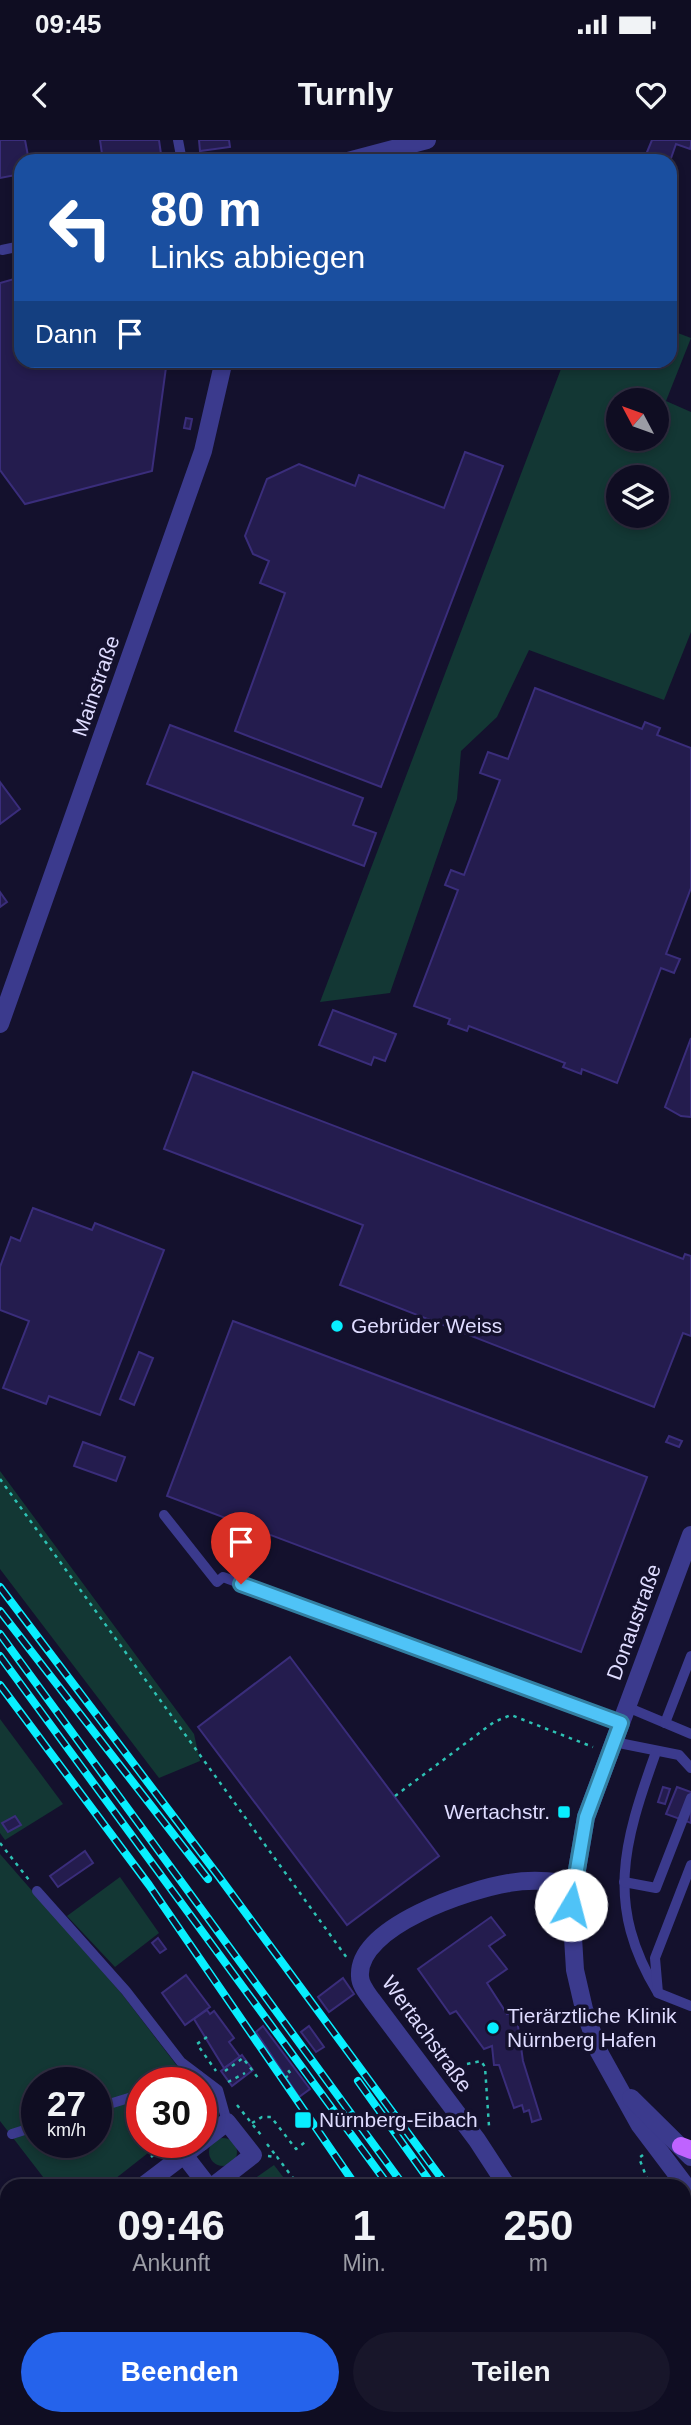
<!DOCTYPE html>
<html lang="de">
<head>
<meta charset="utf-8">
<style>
  :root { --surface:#0f0d22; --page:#18162a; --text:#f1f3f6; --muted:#9b9ca5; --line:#2f2d40; --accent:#2563eb }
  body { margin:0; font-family:Helvetica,sans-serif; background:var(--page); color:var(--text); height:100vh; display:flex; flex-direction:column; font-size:26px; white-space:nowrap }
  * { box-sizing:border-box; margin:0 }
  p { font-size:23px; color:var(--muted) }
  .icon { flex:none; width:38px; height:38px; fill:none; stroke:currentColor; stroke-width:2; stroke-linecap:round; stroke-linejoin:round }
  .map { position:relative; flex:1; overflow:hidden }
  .details { position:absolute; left:0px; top:2039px; width:691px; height:247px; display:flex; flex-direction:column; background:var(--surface); border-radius:21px 21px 0 0; box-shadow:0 4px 10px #0003,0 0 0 2px var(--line) }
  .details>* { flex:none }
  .top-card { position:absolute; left:14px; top:14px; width:663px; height:214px; border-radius:21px; box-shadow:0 4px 10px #0003,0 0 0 2px var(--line); background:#1a4fa0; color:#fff; overflow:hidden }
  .needle { width:46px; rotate:311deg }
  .tools { position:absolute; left:606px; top:248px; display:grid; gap:14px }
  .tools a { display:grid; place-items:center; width:63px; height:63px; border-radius:50%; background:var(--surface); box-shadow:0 4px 10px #0003,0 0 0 2px var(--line); font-size:35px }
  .speed { position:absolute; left:21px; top:1927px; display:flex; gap:14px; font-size:35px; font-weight:700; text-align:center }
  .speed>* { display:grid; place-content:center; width:91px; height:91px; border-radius:50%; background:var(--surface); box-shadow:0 4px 10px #0003,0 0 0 2px var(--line); line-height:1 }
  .speed small { font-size:18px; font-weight:400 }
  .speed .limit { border:10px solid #d22; background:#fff; color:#111 }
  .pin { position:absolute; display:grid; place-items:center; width:60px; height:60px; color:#fff; margin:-72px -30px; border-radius:50% 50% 50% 0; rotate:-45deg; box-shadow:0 0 7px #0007 }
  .pin .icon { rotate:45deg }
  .me { position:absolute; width:77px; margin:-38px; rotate:8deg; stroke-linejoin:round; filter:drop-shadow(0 0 5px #0008) }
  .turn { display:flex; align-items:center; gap:24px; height:147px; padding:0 21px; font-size:32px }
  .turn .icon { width:91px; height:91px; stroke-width:2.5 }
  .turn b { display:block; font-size:49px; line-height:60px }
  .then { display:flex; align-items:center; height:66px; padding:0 21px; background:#0003; gap:14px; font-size:26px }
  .eta { display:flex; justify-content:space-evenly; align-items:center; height:119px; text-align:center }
  .eta b { font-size:42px; font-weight:600; line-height:49px }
  .action { display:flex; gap:14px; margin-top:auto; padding:14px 21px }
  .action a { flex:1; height:80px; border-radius:42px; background:var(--accent); color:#fff; font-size:28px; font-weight:600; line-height:80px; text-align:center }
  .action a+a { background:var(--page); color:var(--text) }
  .status { display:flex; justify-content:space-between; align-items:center; height:49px; padding:0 35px; background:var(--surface); direction:ltr }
  .status svg { height:19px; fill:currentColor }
  header { display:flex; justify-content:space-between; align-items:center; height:91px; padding:0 21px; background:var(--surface); font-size:32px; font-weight:600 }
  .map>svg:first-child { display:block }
  .green { fill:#133734; fill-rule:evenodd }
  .building { fill:#241c4e; stroke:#3a2d7b; stroke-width:2 }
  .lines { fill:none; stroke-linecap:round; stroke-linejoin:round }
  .path { stroke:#2dc2b4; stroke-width:2.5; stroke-dasharray:3.5 5; stroke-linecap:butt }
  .service { stroke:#3b3a8d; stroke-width:10 }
  .minor { stroke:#3b3a8d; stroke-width:18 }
  .primary { stroke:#bf63ff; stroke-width:18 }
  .rail-casing { stroke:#08efff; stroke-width:8 }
  .rail { stroke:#14112d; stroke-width:5; stroke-dasharray:16; stroke-linecap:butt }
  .primary-bridge { stroke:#bf63ff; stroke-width:18 }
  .route-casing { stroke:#337fa1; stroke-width:18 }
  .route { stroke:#4fc3f7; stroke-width:12 }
  .poi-dot { fill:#08efff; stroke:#14112d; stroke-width:2.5 }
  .labels { text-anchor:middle; stroke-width:7; stroke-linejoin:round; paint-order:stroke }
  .street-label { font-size:21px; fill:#dfdcff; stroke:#14112d }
  .poi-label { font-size:21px; fill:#dfdcff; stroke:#14112d; text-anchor:start }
</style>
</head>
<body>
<div class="status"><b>09:45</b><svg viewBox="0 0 49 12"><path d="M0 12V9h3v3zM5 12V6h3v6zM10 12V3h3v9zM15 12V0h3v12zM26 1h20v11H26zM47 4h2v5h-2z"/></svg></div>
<header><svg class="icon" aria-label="back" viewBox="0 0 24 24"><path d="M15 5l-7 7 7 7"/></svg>Turnly<svg class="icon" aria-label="heart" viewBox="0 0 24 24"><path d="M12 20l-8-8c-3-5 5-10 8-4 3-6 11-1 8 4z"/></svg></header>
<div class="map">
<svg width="691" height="2285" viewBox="0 0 691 2285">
  <rect width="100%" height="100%" fill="#14112d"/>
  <g class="green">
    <path d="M670 190 691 198 666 261 691 272V492L664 560 529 510 497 577 461 611 457 659 390 853 320 862 564 221 670 220ZM618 261H656V299H618ZM618 338H656V376H618Z"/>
    <polygon points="0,1331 194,1594 200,1621 159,1638 0,1429"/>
    <polygon points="0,1579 63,1664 5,1700 0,1693"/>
    <path d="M0 1714 122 1854 181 1931 166 1942H142V2002H162L106 2046H50L0 1981ZM37 1942H96V2002H37Z"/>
    <polygon points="120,1737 159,1793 115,1827 67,1776"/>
    <circle cx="223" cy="2012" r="14"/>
    <polygon points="274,2025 290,2046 244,2046"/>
    <polygon points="691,2176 691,2264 684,2268 684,2183"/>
    <polygon points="469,2278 481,2285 297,2285 294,2279"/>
  </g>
  <g class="building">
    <polygon points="0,0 25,0 29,21 21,21 21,34 0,38"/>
    <polygon points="100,0 159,0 162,21 103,21"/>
    <polygon points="199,0 229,0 230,7 200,11"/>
    <polygon points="652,0 691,0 691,5 690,9 676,4 670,21 657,21 645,17"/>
    <polygon points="21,137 21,220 167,220 152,331 25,364 0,330 0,143"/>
    <polygon points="280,220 311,220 281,228"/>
    <polygon points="186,278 192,279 190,289 184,288"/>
    <polygon points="465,312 503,326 381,647 235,591 285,453 260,443 269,421 253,414 245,396 267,339 299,324 355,346 359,335 444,368"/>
    <polygon points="535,548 642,589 645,582 660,588 657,595 691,608 691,748 666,814 680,819 674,833 661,828 617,943 582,929 581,934 563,927 565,923 469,886 467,891 448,884 450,879 414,866 458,750 445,745 451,730 464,735 500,640 480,633 488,612 508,619"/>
    <polygon points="170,585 363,658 353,685 376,693 364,726 147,644"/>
    <polygon points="0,642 20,669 0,684"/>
    <polygon points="0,752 7,762 0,767"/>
    <polygon points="333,870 396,894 385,921 374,917 371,925 319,905"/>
    <polygon points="691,898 691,977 681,976 665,967"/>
    <polygon points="193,932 683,1119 685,1114 691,1116 691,1196 683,1193 654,1267 340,1145 363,1085 164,1009"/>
    <polygon points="33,1068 92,1090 95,1083 164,1110 100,1275 49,1256 46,1264 3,1248 29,1181 0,1170 0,1127 11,1097 20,1101"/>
    <polygon points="233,1181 647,1337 581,1512 167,1356"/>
    <polygon points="139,1212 153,1218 134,1265 120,1259"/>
    <polygon points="669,1296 682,1301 679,1307 666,1302"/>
    <polygon points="83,1302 125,1317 116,1341 74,1326"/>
    <polygon points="290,1517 439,1716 347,1785 198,1587"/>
    <polygon points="663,1647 670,1649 665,1664 658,1662"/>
    <polygon points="677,1647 691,1652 691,1683 666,1674"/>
    <polygon points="15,1676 21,1685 8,1692 2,1683"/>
    <polygon points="85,1711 93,1723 58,1747 50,1736"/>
    <polygon points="491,1777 505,1795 489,1806 507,1829 487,1843 507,1874 516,1872 523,1921 541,1979 532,1982 529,1970 524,1972 522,1965 514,1968 499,1925 494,1925 492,1906 484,1909 456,1871 450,1874 418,1829"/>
    <polygon points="158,1798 166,1809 160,1813 152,1803"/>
    <polygon points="186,1835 210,1867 185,1885 162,1853"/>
    <polygon points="343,1838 354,1854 329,1872 318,1857"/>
    <polygon points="207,1870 210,1874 214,1871 234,1898 229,1902 240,1917 224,1928 194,1879"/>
    <polygon points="263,1886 310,1949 299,1957 256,1892"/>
    <polygon points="309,1886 324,1907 316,1912 301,1892"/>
    <polygon points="242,1915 253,1930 232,1946 221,1931"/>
    <polygon points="194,2278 199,2285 180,2285 175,2279"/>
    <polygon points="194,2278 212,2278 204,2285 199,2285"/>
    <polygon points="235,2278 251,2278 256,2285 240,2285"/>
    <polygon points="274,2278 291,2278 295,2285 279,2285"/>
  </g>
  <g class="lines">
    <g class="path">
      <polyline points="0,1339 347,1818"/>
      <polyline points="395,1656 494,1582 511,1575 593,1607"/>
      <polyline points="0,1703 29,1740"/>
      <polyline points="207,1897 197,1904 216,1931"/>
      <polyline points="467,1924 481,1921 485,1927 489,1986"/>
      <polyline points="225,1931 243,1918 258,1938 261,1936"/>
      <polyline points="285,1938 291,1934 288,1930"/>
      <polyline points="228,1942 245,1933"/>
      <polyline points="237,1965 261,1995"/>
      <polyline points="201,1977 211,1969"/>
      <polyline points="252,1983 262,1977 271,1977 296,2009 308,2000"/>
      <polyline points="267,2004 277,2017"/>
      <polyline points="643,2015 639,2018 650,2046"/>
      <polyline points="268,2016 277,2017 299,2046"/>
      <polyline points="151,2017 170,2002"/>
      <polyline points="339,2046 340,2045"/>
      <polyline points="684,2210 691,2205"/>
      <polyline points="684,2243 691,2236"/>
      <polyline points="221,2278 225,2285"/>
      <polyline points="498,2278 505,2285"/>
      <polyline points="155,2285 163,2278"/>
      <polyline points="315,2285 329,2278"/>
      <polyline points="473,2285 475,2278"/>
    </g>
    <g class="service">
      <polyline points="178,0 182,21"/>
      <polyline points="2,110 21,106"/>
      <polyline points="164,1375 217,1442 223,1437 621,1583"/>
      <polyline points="627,1567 691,1594"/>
      <polyline points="665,1583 691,1516"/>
      <polyline points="614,1602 679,1615 691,1628"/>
      <path d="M656 1612C623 1704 605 1765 658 1853"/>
      <polyline points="691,1725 655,1818 658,1853 691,1866"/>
      <polyline points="624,1742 656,1748 691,1658"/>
      <polyline points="37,1751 126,1851 181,1922 218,1950 227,1982"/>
      <polyline points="179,1942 199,1936"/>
      <polyline points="96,1968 142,1954"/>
      <polyline points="12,1994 37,1986"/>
    </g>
    <g class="minor">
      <polyline points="348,21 427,0"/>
      <polyline points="0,884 203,311 224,220"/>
      <polyline points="691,1395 586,1677 571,1765 575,1830 584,1869 599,1912 639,1984 691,2053"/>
      <polyline points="631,1958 691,2017"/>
      <polyline points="201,2002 227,1982 253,2015 213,2046"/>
      <polyline points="184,2015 208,2046"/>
      <polyline points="143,2046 201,2002"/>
      <path d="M507 2046 477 2000 372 1860C367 1853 360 1845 360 1836 357 1786 471 1749 509 1743 531 1739 551 1741 573 1744"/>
      <polyline points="0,2158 7,2152"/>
      <polyline points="0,2229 7,2238"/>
      <polyline points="39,2278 44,2285"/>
      <polyline points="665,2278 669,2285"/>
    </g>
    <g class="primary">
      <polyline points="681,2006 691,2010"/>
      <polyline points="684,2096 691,2089"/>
      <polyline points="684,2152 691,2145"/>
    </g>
    <defs>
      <g id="rail">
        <polyline points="0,1447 217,1734 447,2046"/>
        <polyline points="0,1471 208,1739"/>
        <polyline points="0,1494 404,2046"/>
        <polyline points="0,1516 389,2046"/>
        <polyline points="0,1545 149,1745 356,2046"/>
        <polyline points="358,1941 433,2046"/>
        <polyline points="519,2278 524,2285"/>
        <polyline points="559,2278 563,2285"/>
        <polyline points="575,2278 579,2285"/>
        <polyline points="600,2278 604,2285"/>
        <polyline points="613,2278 617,2285"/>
      </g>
    </defs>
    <use href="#rail" class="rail-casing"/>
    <use href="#rail" class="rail"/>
    <g class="primary-bridge">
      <polyline points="535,2285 539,2278"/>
      <polyline points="572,2285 577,2278"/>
    </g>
  </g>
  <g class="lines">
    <defs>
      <polyline id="route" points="241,1444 621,1583 586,1677 571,1765"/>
    </defs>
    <use href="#route" class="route-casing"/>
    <use href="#route" class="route"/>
  </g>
  <g class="poi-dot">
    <circle cx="337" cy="1186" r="7"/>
    <rect x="557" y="1665" width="14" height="14" rx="3.5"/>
    <circle cx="493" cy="1888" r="7"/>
    <rect x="294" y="1971" width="18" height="18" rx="3.5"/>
  </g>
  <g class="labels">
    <g class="street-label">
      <text transform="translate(96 546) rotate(-71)" y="7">Mainstraße</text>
      <text transform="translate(634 1482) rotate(-70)" y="7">Donaustraße</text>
      <text transform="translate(427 1894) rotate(54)" y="7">Wertachstraße</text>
    </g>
    <g class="poi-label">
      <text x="351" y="1193">Gebrüder Weiss</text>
      <text x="550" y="1679" text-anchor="end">Wertachstr.</text>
      <text x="507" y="1883">Tierärztliche Klinik<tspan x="507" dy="24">Nürnberg Hafen</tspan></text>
      <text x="319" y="1987">Nürnberg-Eibach</text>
    </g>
  </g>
</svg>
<div class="tools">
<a><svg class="needle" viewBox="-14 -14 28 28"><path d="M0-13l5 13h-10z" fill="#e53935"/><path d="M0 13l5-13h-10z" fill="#9b9ca5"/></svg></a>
<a><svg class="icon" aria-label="layers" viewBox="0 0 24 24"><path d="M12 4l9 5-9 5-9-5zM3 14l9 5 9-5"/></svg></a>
</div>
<div class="speed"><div>27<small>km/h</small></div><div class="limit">30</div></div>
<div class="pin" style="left:241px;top:1444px;background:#d93025"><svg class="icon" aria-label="arrive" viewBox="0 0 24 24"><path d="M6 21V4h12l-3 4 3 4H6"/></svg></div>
<svg class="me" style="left:571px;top:1765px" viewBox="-20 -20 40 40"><circle r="19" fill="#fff"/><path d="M0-13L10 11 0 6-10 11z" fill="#4fc3f7"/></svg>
<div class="top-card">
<div class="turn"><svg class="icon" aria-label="left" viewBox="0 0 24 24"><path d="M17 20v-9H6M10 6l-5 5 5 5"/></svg><div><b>80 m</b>Links abbiegen</div></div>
<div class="then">Dann<svg class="icon" aria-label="arrive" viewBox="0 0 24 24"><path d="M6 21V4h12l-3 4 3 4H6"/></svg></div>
</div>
<section class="details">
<div class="eta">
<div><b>09:46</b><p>Ankunft</p></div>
<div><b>1</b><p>Min.</p></div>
<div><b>250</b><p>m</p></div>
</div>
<div class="action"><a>Beenden</a><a>Teilen</a></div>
</section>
</div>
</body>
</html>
